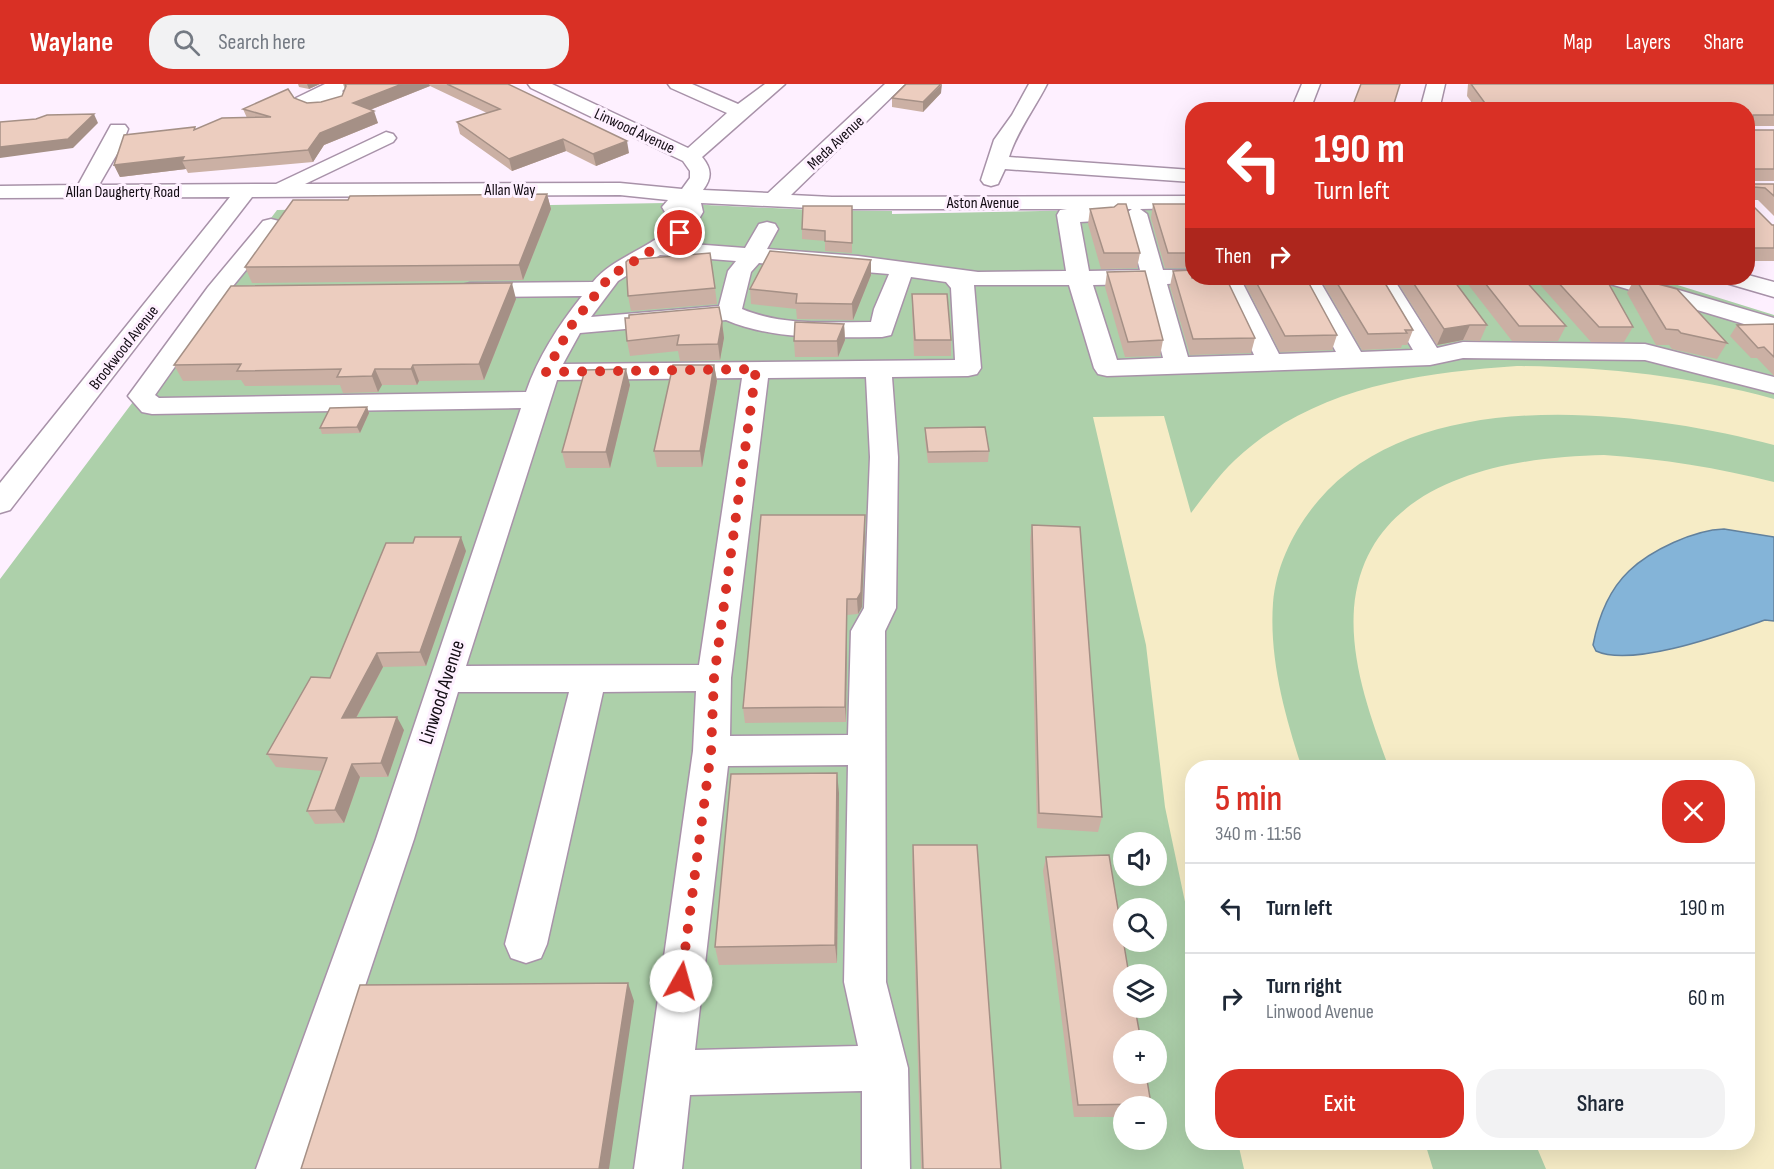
<!DOCTYPE html>
<html lang="en">
<head>
<meta charset="utf-8">
<style>
  :root { --surface:#fff; --page:#f2f2f3; --text:#1f2937; --muted:#747a83; --line:#e0e1e3; --accent:#d93025 }
  body { margin:0; font-family:"Sofia Sans Condensed",sans-serif; background:var(--page); color:var(--text); height:100vh; display:flex; flex-direction:column; font-size:22px; white-space:nowrap }
  * { box-sizing:border-box; margin:0 }
  p { font-size:20px; color:var(--muted) }
  .icon { flex:none; width:33px; height:33px; fill:none; stroke:currentColor; stroke-width:2; stroke-linecap:round; stroke-linejoin:round }
  .map { position:relative; flex:1; overflow:hidden }
  .sheet { position:absolute; left:1185px; top:676px; width:570px; height:390px; display:flex; flex-direction:column; background:var(--surface); border-radius:24px; box-shadow:0 6px 24px #0002 }
  .sheet>* { flex:none }
  .top-card { position:absolute; left:1185px; top:18px; width:570px; height:183px; border-radius:24px; box-shadow:0 6px 24px #0002; background:#d93025; color:#fff; overflow:hidden }
  .buttons { position:absolute; left:1113px; top:748px; display:grid; gap:12px }
  .buttons a { display:grid; place-items:center; width:54px; height:54px; border-radius:50%; background:var(--surface); box-shadow:0 6px 24px #0002; font-size:30px }
  .pin { position:absolute; display:grid; place-items:center; width:51px; height:51px; color:#fff; margin:-26px; border:3px solid #fff; border-radius:50%; box-shadow:0 2px 6px #0007 }
  .me { position:absolute; width:66px; margin:-33px; rotate:7deg; stroke-linejoin:round; filter:drop-shadow(0 0 4px #0008) }
  .turn { display:flex; align-items:center; gap:21px; height:126px; padding:0 30px; font-size:27px }
  .turn .icon { width:78px; height:78px; stroke-width:2.5 }
  .turn b { display:block; font-size:42px; line-height:51px }
  .then { display:flex; align-items:center; height:57px; padding:0 30px; background:#0003; gap:12px; font-size:22px }
  .round { display:grid; place-items:center; flex:none; width:63px; height:63px; border-radius:24px; background:var(--page) }
  .headline { display:flex; align-items:center; justify-content:space-between; height:102px; padding:0 30px }
  h1 { font-size:36px; font-weight:600; line-height:45px; color:var(--accent) }
  .button { display:flex; gap:12px; margin-top:auto; padding:12px 30px }
  .button a { flex:1; height:69px; border-radius:24px; background:var(--accent); color:#fff; font-size:24px; font-weight:600; line-height:69px; text-align:center }
  .button a+a { background:var(--page); color:var(--text) }
  ul { padding:0; list-style:none }
  li { display:flex; align-items:center; gap:18px; height:90px; padding:0 30px; border-top:2px solid var(--line) }
  li div { flex:1 }
  li b { display:block; font-size:22px }
  li em { font-style:normal }
  header { display:flex; align-items:center; gap:36px; box-sizing:border-box; height:84px; padding:0 30px; background:var(--accent); color:#fff }
  header strong { font-size:28px }
  nav { display:flex; gap:33px; margin-inline-start:auto; font-size:21px }
  .search { width:420px; height:54px; background:var(--page); display:flex; align-items:center; gap:15px; box-sizing:border-box; padding:0 21px; border-radius:24px; color:var(--muted); font-size:22px }
  .map>svg:first-child { display:block }
  .green { fill:#add0aa; fill-rule:evenodd }
  .sand { fill:#f6ecc6 }
  .water { fill:#84b4d8; stroke:#62819d; stroke-width:1.5 }
  .lines { fill:none; stroke-linecap:round; stroke-linejoin:round }
  .minor-casing { stroke:#a892a9; stroke-width:3 }
  .minor { fill:#fff; fill-rule:evenodd }
  .wall { fill:#cbb0a4 }
  .shaded-wall { fill:#a59086 }
  .building { fill:#eccdbf; stroke:#a59086; stroke-width:1.5 }
  .route { stroke:#d93025; stroke-width:10; stroke-dasharray:0 18 }
  .labels { text-anchor:middle; stroke-width:6; stroke-linejoin:round; paint-order:stroke }
  .far-street-label { font-size:16px; fill:#120b13; stroke:#fef0ff }
  .street-label { font-size:20px; fill:#120b13; stroke:#fef0ff }
</style>
</head>
<body>
<header>
<strong>Waylane</strong>
<div class="search"><svg class="icon" aria-label="search" viewBox="0 0 24 24"><circle cx="10" cy="10" r="6"/><path d="M15 15l6 6"/></svg>Search here</div>
<nav><a>Map</a><a>Layers</a><a>Share</a></nav>
</header>
<div class="map">
<svg width="1774" height="1085" viewBox="0 0 1774 1085">
  <rect width="100%" height="100%" fill="#fef0ff"/>
  <path class="green" d="M665 119 814 126 892 127V130L1192 124V194H1655L1774 231V1085H0V495L277 126ZM1192 684H1748V1059H1192ZM1124 759H1156V792H1124ZM1124 825H1156V858H1124ZM1124 891H1156V924H1124ZM1124 957H1156V990H1124ZM1124 1023H1156V1056H1124Z"/>
  <g class="sand">
    <path d="M1517 282C1603 283 1690 292 1774 315V361C1640 326 1419 298 1318 417 1294 445 1276 482 1273 519 1269 575 1285 632 1302 684H1192V851L1165 723 1146 561 1093 333 1164 332 1191 429C1205 411 1218 392 1235 376 1312 304 1416 289 1517 282Z"/>
    <path d="M1604 371C1663 375 1718 384 1774 398V1085H1546L1535 1059H1748V684H1389C1371 634 1350 579 1354 524 1365 398 1502 373 1604 371Z"/>
    <polygon points="1238,1059 1425,1059 1433,1085 1244,1085"/>
  </g>
  <path class="water" d="M1724 445 1774 453V537L1765 536C1727 549 1633 584 1596 567L1593 561C1598 535 1609 506 1629 487 1651 466 1694 446 1724 445Z"/>
  <g class="lines">
    <defs>
      <g id="minor">
        <path d="M325 0H351L342 7 348 13 345 21C329 28 306 35 294 18L296 14Z"/>
        <path d="M528 0H552L688 64 727 29 671 4 668 0H692L738 20 765 0H785L702 73C712 85 712 94 703 106L768 109 885 0H905L791 111 832 113 1192 112V124L1140 125 1147 130 1163 186H1192V194H1203L1200 198 1167 200 1188 273 1254 271 1218 194H1240L1279 270 1336 268 1296 194H1318L1361 268 1413 266 1370 194H1393L1437 264 1463 258 1645 260 1774 293V309L1645 276 1463 274 1430 281 1107 292 1098 290 1094 284 1069 201H974L981 284 977 290 968 292 892 293 898 373 896 524 885 547 886 898 908 984 910 1085H862V1007L690 1011 682 1085H634L693 667 696 607 603 608 547 860 541 874 526 879 511 874 505 860 569 608H458L414 755 304 1085H256L376 755 521 324 152 330 142 328 128 312 208 203 263 137 271 135 279 137 282 142 224 213 155 311 159 314 526 308C538 273 558 242 582 212L470 213 462 211 458 206 462 201 470 199 593 198C617 168 665 163 681 127L673 129 665 128 662 123 668 116 620 111 252 113 10 426 0 429V399L230 113 0 114V102L78 101 111 41H125L128 45 121 63 99 101 276 100 386 48 393 50 396 54 393 58 305 100 620 99 682 105 690 94V87L683 77 531 4ZM701 119 832 125H1067L1060 126 1057 131 1066 187 978 188 858 172 767 165 778 145 775 140 767 138 759 140 745 164 679 159 688 154 703 128ZM1105 125H1132L1125 130 1140 186 1089 187 1080 138 1112 136 1115 131 1112 126ZM660 171 736 177 728 187 719 222 591 233 618 197ZM759 179 889 190 874 225 871 238C827 238 783 242 742 225L751 188ZM911 193 946 198 951 204 955 276 563 280 580 249 726 236C776 257 829 253 882 253L891 251ZM1144 200 1163 274 1117 276 1093 201ZM866 293 870 373 864 524 851 547 848 651 730 652 731 594 768 294ZM742 294 699 581 466 582 557 296ZM848 681 844 898 858 962 695 966 728 682Z"/>
        <path d="M1029 0H1047C1035 24 1017 47 1009 73L1192 86V98L1005 85 998 100 991 102 984 100 981 96 994 56 1012 31Z"/>
        <polygon points="1302,0 1320,0 1310,26 1291,26"/>
        <polygon points="1427,0 1445,0 1439,26 1420,26"/>
        <polygon points="1748,191 1774,198 1774,213 1726,199 1722,194 1748,194"/>
        <polygon points="1603,194 1638,194 1774,234 1774,249 1607,199"/>
      </g>
    </defs>
    <use href="#minor" class="minor-casing"/>
    <use href="#minor" class="minor"/>
  </g>
  <g class="wall">
    <polygon points="298,0 320,0 309,5 299,3"/>
    <polygon points="343,0 508,0 629,69 596,82 566,67 512,87 460,50 457,38 487,29 430,2 370,26 378,39 324,61 313,78 188,89 186,85 120,93 114,81 196,45 247,34 243,25 294,14 307,19 321,18 342,12 345,5"/>
    <polygon points="1468,0 1774,0 1774,42 1753,42 1753,46 1774,46 1774,97 1754,97 1754,100 1774,100 1774,132 1758,116 1754,116 1754,123 1772,141 1774,141 1774,177 1748,177 1748,26 1477,26 1467,12"/>
    <polygon points="941,9 923,28 892,23 892,14"/>
    <polygon points="547,110 551,125 523,196 252,199 245,183 348,116"/>
    <polygon points="1153,120 1192,120 1192,186 1192,184 1165,184 1151,134"/>
    <polygon points="852,122 852,169 825,167 825,157 802,155 802,145"/>
    <polygon points="1090,125 1140,169 1137,184 1101,185 1088,140"/>
    <polygon points="871,176 871,191 853,236 797,235 796,225 751,220 750,205"/>
    <polygon points="1173,187 1255,254 1251,269 1190,271 1170,202"/>
    <polygon points="1107,188 1163,256 1160,272 1125,273 1105,203"/>
    <polygon points="1242,194 1306,194 1337,251 1332,266 1280,268"/>
    <polygon points="1320,194 1382,194 1413,246 1407,261 1402,261 1401,264 1362,266"/>
    <polygon points="1395,194 1452,194 1487,241 1480,257 1463,256 1437,261"/>
    <polygon points="1463,194 1523,194 1566,242 1558,257 1512,257"/>
    <polygon points="1534,194 1595,194 1633,243 1624,258 1591,258"/>
    <polygon points="1635,194 1727,259 1717,275 1672,265 1669,261 1656,261 1627,209"/>
    <polygon points="715,204 717,220 631,227 628,212"/>
    <polygon points="912,210 951,256 951,272 914,272 912,226"/>
    <polygon points="516,215 484,296 419,297 417,301 382,301 378,308 343,309 340,301 245,302 241,296 183,297 174,281"/>
    <polygon points="722,238 724,254 720,276 680,277 678,267 630,272 627,257"/>
    <polygon points="844,240 845,256 838,273 795,273 794,257"/>
    <polygon points="1774,240 1774,292 1757,274 1751,274 1730,252 1737,241"/>
    <polygon points="714,281 717,297 702,383 657,383 654,367"/>
    <polygon points="630,301 610,384 566,384 562,368"/>
    <polygon points="367,323 369,329 360,349 322,350 320,344"/>
    <polygon points="925,344 989,367 988,378 928,379 925,355"/>
    <polygon points="1032,441 1102,733 1098,748 1037,744 1030,457"/>
    <polygon points="865,447 862,523 858,530 847,531 846,638 745,639 743,624"/>
    <polygon points="466,467 426,582 383,583 357,633 404,646 388,693 360,693 344,739 315,740 307,727 322,687 276,683 267,670 330,594"/>
    <polygon points="839,709 837,879 719,881 715,863"/>
    <polygon points="913,761 1001,1085 921,1085 912,781"/>
    <polygon points="1046,773 1151,1020 1150,1023 1124,1023 1124,1033 1074,1033 1043,787"/>
  </g>
  <g class="shaded-wall">
    <polygon points="307,0 320,0 309,5"/>
    <polygon points="402,0 429,0 430,2 357,31 353,19"/>
    <polygon points="942,0 941,9 923,28 923,18"/>
    <polygon points="374,27 378,39 324,61 313,78 308,66 320,49"/>
    <polygon points="94,30 98,39 73,64 0,74 0,63"/>
    <polygon points="563,55 566,67 512,87 509,75"/>
    <polygon points="627,57 629,69 596,82 593,70"/>
    <polygon points="184,73 182,77 186,85 120,93 114,81"/>
    <polygon points="547,110 551,125 523,196 519,181"/>
    <polygon points="871,176 871,191 853,236 852,220"/>
    <polygon points="512,199 516,215 484,296 479,280"/>
    <polygon points="722,238 724,254 720,276 718,260"/>
    <polygon points="844,240 845,256 838,273 837,257"/>
    <polygon points="1470,241 1463,256 1437,261 1444,245"/>
    <polygon points="413,281 419,297 417,301 411,285"/>
    <polygon points="714,281 717,297 702,383 700,367"/>
    <polygon points="375,285 382,301 378,308 372,292"/>
    <polygon points="626,285 630,301 610,384 606,368"/>
    <polygon points="367,323 369,329 360,349 357,343"/>
    <polygon points="865,431 865,447 862,523 858,530 857,515"/>
    <polygon points="461,453 466,467 426,582 420,568"/>
    <polygon points="847,515 847,531 846,638 845,623"/>
    <polygon points="377,569 383,583 349,647 342,634"/>
    <polygon points="397,633 404,646 388,693 381,679"/>
    <polygon points="352,680 360,693 344,739 335,726"/>
    <polygon points="837,689 839,709 837,879 835,861"/>
    <polygon points="628,899 634,917 609,1085 599,1085"/>
  </g>
  <g class="building">
    <polygon points="345,0 402,0 353,19 374,27 320,49 308,66 182,77 184,73 114,81 124,51 195,43 194,46 222,34 271,33 243,25 288,5 294,14 307,19 321,18 342,12 346,2"/>
    <polygon points="447,0 508,0 627,57 593,70 563,55 509,75 457,38 500,25"/>
    <polygon points="906,0 941,0 923,18 892,14"/>
    <polygon points="1361,0 1400,0 1392,26 1351,26"/>
    <polygon points="1471,0 1774,0 1774,31 1753,31 1753,46 1774,46 1774,85 1753,85 1754,100 1774,100 1774,112 1765,104 1754,103 1754,123 1772,141 1774,141 1774,164 1748,164 1748,26 1490,26"/>
    <polygon points="94,30 68,55 0,63 0,38 36,35 47,31"/>
    <polygon points="547,110 519,181 245,183 293,116 348,116 350,112"/>
    <polygon points="1118,120 1126,120 1140,169 1104,169 1090,125 1114,123"/>
    <polygon points="1153,120 1192,120 1192,169 1168,169"/>
    <polygon points="803,122 852,122 852,159 825,157 825,147 802,145"/>
    <polygon points="770,167 871,176 852,220 796,219 797,210 750,205"/>
    <polygon points="710,169 715,204 628,212 626,178 628,176"/>
    <polygon points="1192,186 1192,194 1226,194 1255,254 1193,255 1173,187"/>
    <polygon points="1145,187 1163,256 1128,258 1107,188"/>
    <polygon points="1254,194 1306,194 1337,251 1285,252"/>
    <polygon points="1334,194 1382,194 1413,246 1405,246 1407,249 1368,250"/>
    <polygon points="1410,194 1452,194 1487,241 1470,241 1444,245"/>
    <polygon points="1481,194 1523,194 1566,242 1519,242"/>
    <polygon points="1554,194 1595,194 1596,195 1606,195 1633,243 1599,243"/>
    <polygon points="1635,194 1677,205 1727,259 1681,249 1678,246 1666,245"/>
    <polygon points="512,199 479,280 413,281 411,285 375,285 372,292 337,293 341,285 237,287 241,280 174,281 231,202"/>
    <polygon points="912,210 947,210 951,256 915,256"/>
    <polygon points="719,223 722,238 718,260 677,261 679,251 627,257 625,234 629,234 629,231"/>
    <polygon points="795,238 844,240 837,257 794,257"/>
    <polygon points="1774,240 1774,273 1764,263 1758,264 1737,241"/>
    <polygon points="673,281 714,281 700,367 654,367"/>
    <polygon points="626,285 606,368 562,368 585,286"/>
    <polygon points="367,323 357,343 320,344 330,324"/>
    <polygon points="985,343 989,367 928,368 925,344"/>
    <polygon points="761,431 865,431 861,508 857,515 847,515 845,623 743,624"/>
    <polygon points="1032,441 1080,443 1102,733 1039,729"/>
    <polygon points="415,453 461,453 420,568 377,569 342,634 397,633 381,679 352,680 335,726 307,727 327,674 267,670 311,593 330,594 386,459 413,459"/>
    <polygon points="837,689 835,861 715,863 731,690"/>
    <polygon points="913,761 977,761 1001,1085 923,1085"/>
    <polygon points="1109,771 1129,891 1124,891 1124,924 1135,924 1141,957 1124,957 1124,990 1146,990 1151,1020 1078,1021 1046,773"/>
    <polygon points="628,899 599,1085 301,1085 360,901"/>
  </g>
  <g class="lines">
    <polyline class="route" points="680,149 610,192 571,242 546,288 756,285 714,594 711,667 681,897"/>
  </g>
  <g class="labels">
    <g class="far-street-label">
      <text transform="translate(635 46) rotate(25)" y="6">Linwood Avenue</text>
      <text transform="translate(835 58) rotate(-43)" y="6">Meda Avenue</text>
      <text x="510" y="111">Allan Way</text>
      <text x="123" y="113">Allan Daugherty Road</text>
      <text x="983" y="124">Aston Avenue</text>
      <text transform="translate(123 263) rotate(-52)" y="6">Brookwood Avenue</text>
    </g>
    <g class="street-label">
      <text transform="translate(441 608) rotate(-72)" y="7">Linwood Avenue</text>
    </g>
  </g>
</svg>
<div class="buttons">
<a><svg class="icon" aria-label="sound" viewBox="0 0 24 24"><path d="M4 9h4l5-4v14l-5-4H4zM17 9q2 3 0 6"/></svg></a>
<a><svg class="icon" aria-label="search" viewBox="0 0 24 24"><circle cx="10" cy="10" r="6"/><path d="M15 15l6 6"/></svg></a>
<a><svg class="icon" aria-label="layers" viewBox="0 0 24 24"><path d="M12 4l9 5-9 5-9-5zM3 14l9 5 9-5"/></svg></a>
<a>+</a>
<a>−</a>
</div>
<div class="pin" style="left:680px;top:149px;background:#d93025"><svg class="icon" aria-label="arrive" viewBox="0 0 24 24"><path d="M6 21V4h12l-3 4 3 4H6"/></svg></div>
<svg class="me" style="left:681px;top:897px" viewBox="-20 -20 40 40"><circle r="19" fill="#fff"/><path d="M0-13L10 11 0 6-10 11z" fill="#d93025"/></svg>
<div class="top-card">
<div class="turn"><svg class="icon" aria-label="left" viewBox="0 0 24 24"><path d="M17 20v-9H6M10 6l-5 5 5 5"/></svg><div><b>190 m</b>Turn left</div></div>
<div class="then">Then<svg class="icon" aria-label="right" viewBox="0 0 24 24"><path d="M7 20v-9h11M14 6l5 5-5 5"/></svg></div>
</div>
<section class="sheet">
<div class="headline"><div><h1>5 min</h1><p>340 m · 11:56</p></div><a class="round" style="background:#d93025;color:#fff"><svg class="icon" aria-label="close" viewBox="0 0 24 24"><path d="M6 6l12 12M18 6L6 18"/></svg></a></div>
<ul>
<li><svg class="icon" aria-label="left" viewBox="0 0 24 24"><path d="M17 20v-9H6M10 6l-5 5 5 5"/></svg><div><b>Turn left</b></div><em>190 m</em></li>
<li><svg class="icon" aria-label="right" viewBox="0 0 24 24"><path d="M7 20v-9h11M14 6l5 5-5 5"/></svg><div><b>Turn right</b><p>Linwood Avenue</p></div><em>60 m</em></li>
</ul>
<div class="button"><a>Exit</a><a>Share</a></div>
</section>
</div>
</body>
</html>
